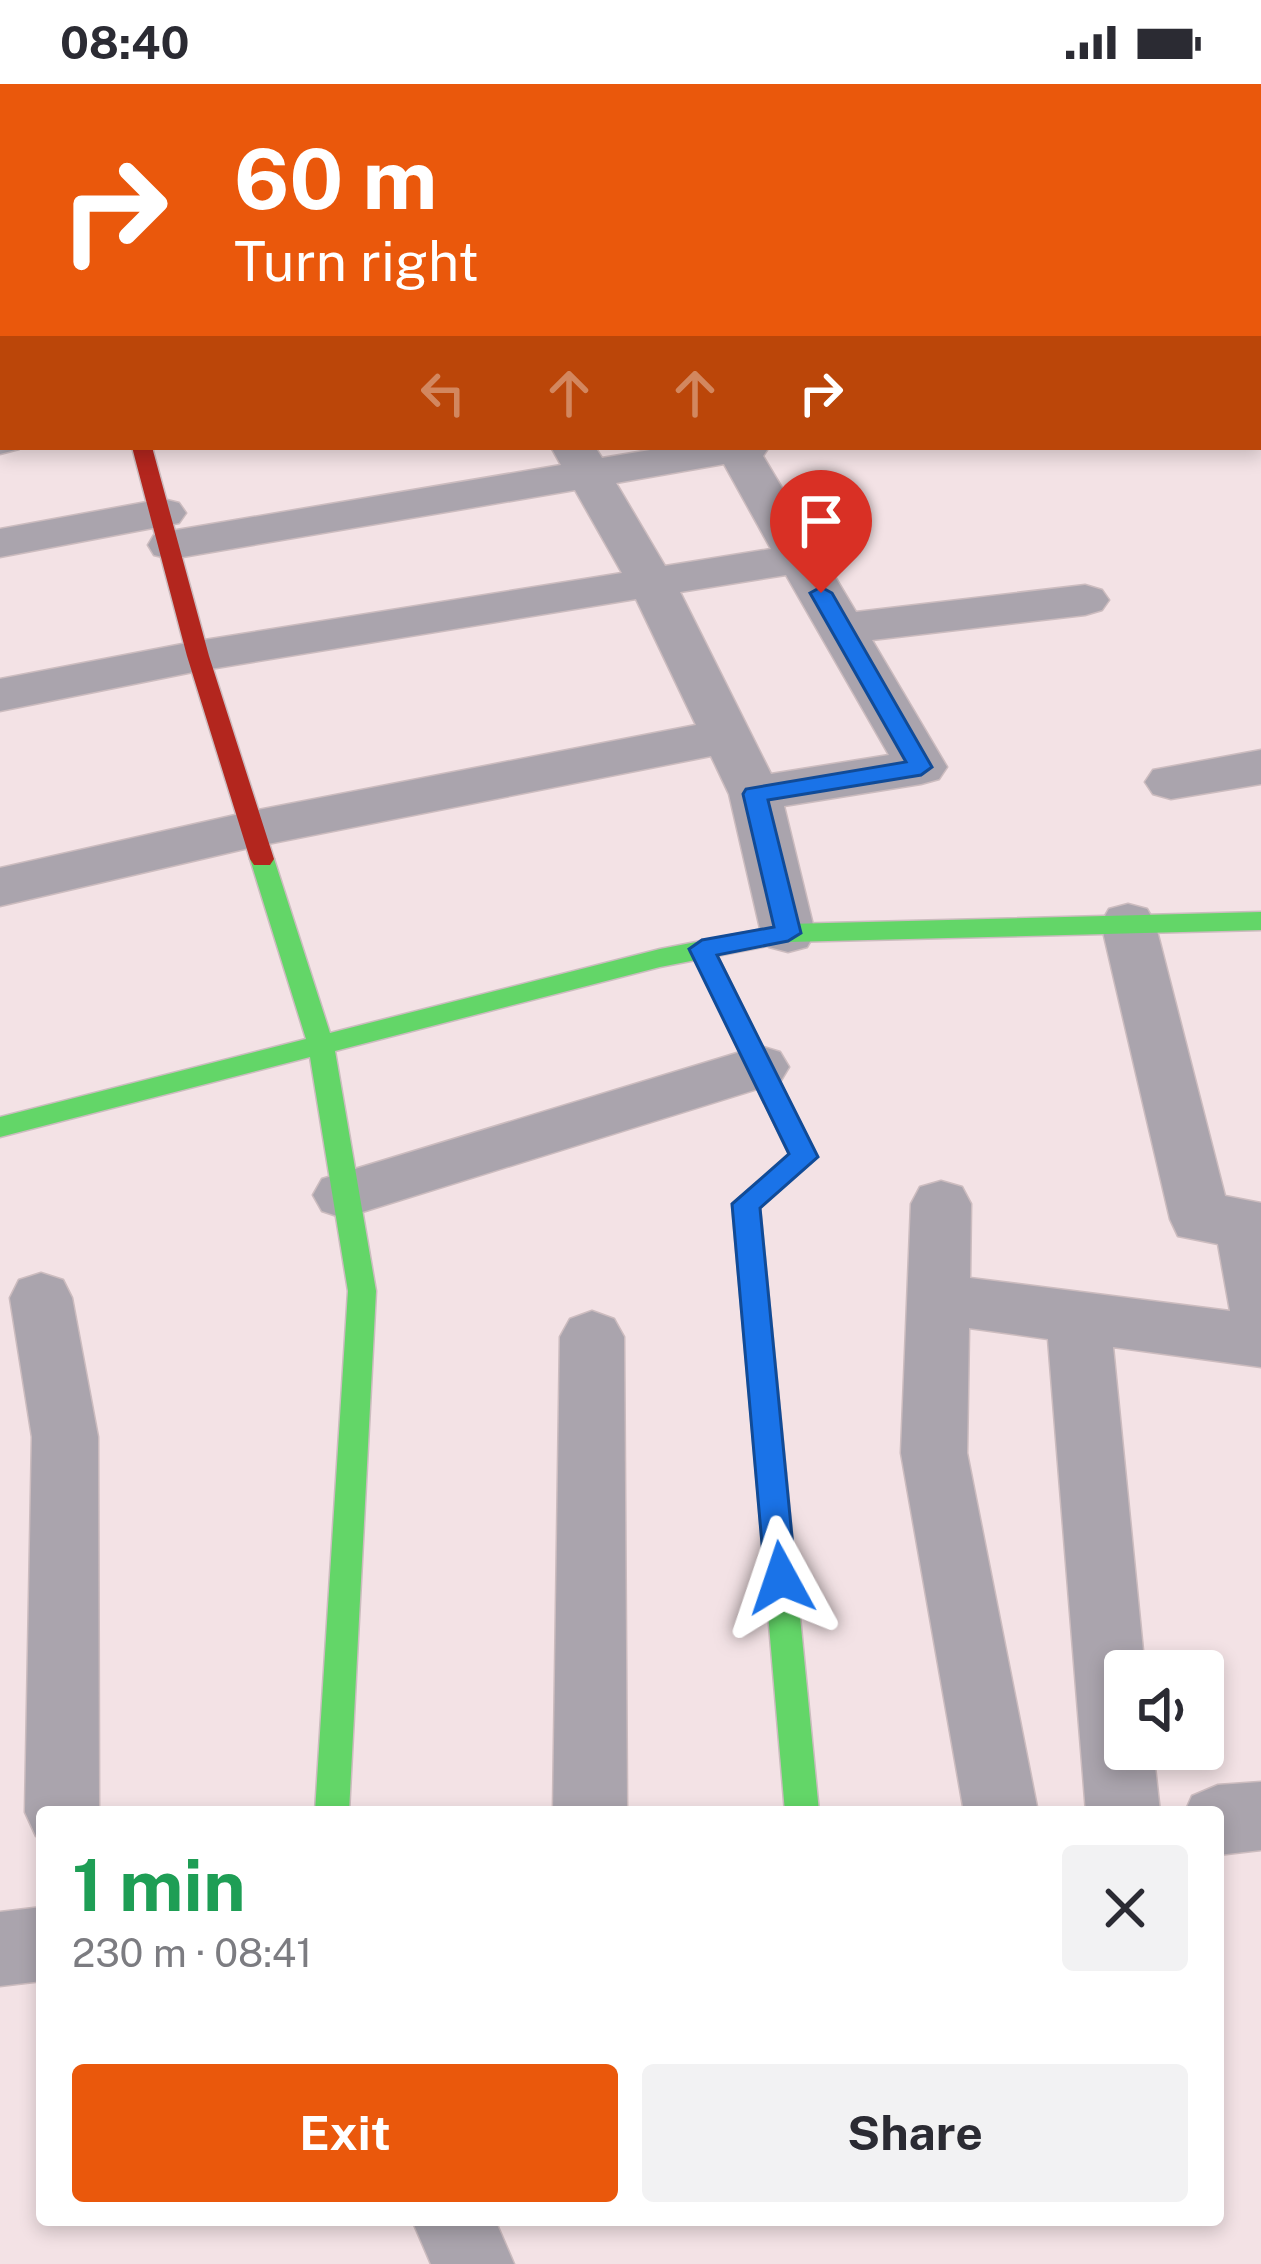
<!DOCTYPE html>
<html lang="en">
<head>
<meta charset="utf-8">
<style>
  :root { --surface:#fff; --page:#f2f2f3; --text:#2b2b33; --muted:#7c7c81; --accent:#ea580c }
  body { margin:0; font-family:"Public Sans",sans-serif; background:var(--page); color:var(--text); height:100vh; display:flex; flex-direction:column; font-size:45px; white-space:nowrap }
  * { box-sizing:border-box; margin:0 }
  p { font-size:39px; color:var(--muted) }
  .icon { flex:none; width:66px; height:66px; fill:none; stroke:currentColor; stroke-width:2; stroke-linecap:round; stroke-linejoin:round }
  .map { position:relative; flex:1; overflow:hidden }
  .panel { position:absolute; left:36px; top:1722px; width:1188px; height:420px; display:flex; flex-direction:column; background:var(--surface); border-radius:12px; box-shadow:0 6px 18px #0003 }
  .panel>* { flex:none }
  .guide { position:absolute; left:0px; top:0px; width:1263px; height:366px; box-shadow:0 6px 18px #0003; background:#ea580c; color:#fff; overflow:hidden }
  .tools { position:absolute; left:1104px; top:1566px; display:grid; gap:24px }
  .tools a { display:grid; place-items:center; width:120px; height:120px; border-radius:12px; background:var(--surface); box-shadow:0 6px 18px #0003; font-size:60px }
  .pin { position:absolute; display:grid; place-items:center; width:102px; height:102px; color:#fff; margin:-123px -51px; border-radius:50% 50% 50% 0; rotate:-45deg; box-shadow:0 0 12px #0007 }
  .pin .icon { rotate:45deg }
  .me { position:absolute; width:132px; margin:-66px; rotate:355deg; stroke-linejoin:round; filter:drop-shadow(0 0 9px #0008) }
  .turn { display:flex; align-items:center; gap:42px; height:252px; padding:0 36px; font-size:54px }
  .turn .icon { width:156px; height:156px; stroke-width:2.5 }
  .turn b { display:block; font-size:84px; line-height:102px }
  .lanes { display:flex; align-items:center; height:114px; padding:0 36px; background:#0003; justify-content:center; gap:60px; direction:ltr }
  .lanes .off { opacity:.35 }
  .round { display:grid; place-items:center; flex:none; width:126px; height:126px; border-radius:12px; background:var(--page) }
  .overview { display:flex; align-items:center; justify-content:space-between; height:204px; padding:0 36px }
  h1 { font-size:72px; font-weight:700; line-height:90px; color:#1e9e55 }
  .cta { display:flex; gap:24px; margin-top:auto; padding:24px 36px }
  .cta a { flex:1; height:138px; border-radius:12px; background:var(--accent); color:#fff; font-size:48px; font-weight:700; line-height:138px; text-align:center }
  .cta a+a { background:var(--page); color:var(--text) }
  .status { display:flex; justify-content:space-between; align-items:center; height:84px; padding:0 60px; background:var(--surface); direction:ltr }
  .status svg { height:33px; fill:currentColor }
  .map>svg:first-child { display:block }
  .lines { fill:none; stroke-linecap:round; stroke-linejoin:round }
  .street-casing { stroke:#ccbcbf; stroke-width:3 }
  .fast-casing { stroke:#ccbcbf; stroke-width:3 }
  .jam-casing { stroke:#ccbcbf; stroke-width:3 }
  .street { fill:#aaa4ad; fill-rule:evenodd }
  .fast { fill:#63d668; fill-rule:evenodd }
  .jam { fill:#b3261e; fill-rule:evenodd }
  .route { fill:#1a73e8; stroke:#114b97; stroke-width:3 }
</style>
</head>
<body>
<div class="status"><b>08:40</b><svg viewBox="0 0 49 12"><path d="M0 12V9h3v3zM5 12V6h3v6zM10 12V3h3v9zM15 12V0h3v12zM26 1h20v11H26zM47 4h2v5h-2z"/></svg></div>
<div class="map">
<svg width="1261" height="2180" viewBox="0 0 1261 2180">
  <rect width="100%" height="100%" fill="#f3e2e5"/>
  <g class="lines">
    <defs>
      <g id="street">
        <polygon points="7,0 45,0 46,3 8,3"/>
        <polygon points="423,0 461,0 462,3 424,3"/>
        <rect x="1260" y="101" width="1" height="24"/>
        <rect x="0" y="154" width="3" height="24"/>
        <polygon points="3,241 3,267 0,268 0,242"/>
        <polygon points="1261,254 1261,281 1260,281 1260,254"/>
        <polygon points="0,343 3,363 19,365 0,370"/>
        <path d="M551 363H595L602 374 668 363H769L763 372 856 528 1085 501 1102 506 1109 516 1102 526 1085 531 872 556 947 683 939 695 921 700 784 722 815 849 807 863 788 868 769 863 761 849 729 710 711 672 253 763 0 822V784L253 727 696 641 636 515 198 587 0 627V595L198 557 622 489 575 406 171 475 154 471 148 461 154 451 171 447 561 381ZM724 380 771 465 665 482 616 399ZM786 491 889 671 771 690 680 508Z"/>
        <polygon points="163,415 179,419 186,429 179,439 0,473 0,445"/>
        <polygon points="1261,666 1261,700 1171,715 1153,710 1145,698 1153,686"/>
        <polygon points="1128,820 1147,825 1155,839 1225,1112 1261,1119 1261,1283 1113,1263 1145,1587 1125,1587 1125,1665 1153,1665 1160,1728 1086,1728 1048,1255 969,1244 967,1369 1038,1728 964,1728 901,1369 911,1120 920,1103 941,1097 962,1103 971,1120 970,1194 1230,1227 1218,1160 1178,1152 1170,1135 1101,839 1109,825"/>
        <polygon points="760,962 780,968 789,983 780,998 343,1134 322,1127 313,1111 322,1095"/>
        <polygon points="41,1189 63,1196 72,1214 98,1353 99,1728 42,1728 42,1755 36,1752 25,1728 32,1353 10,1214 19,1196"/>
        <polygon points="592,1227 614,1235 624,1253 627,1728 553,1728 560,1253 570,1235"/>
        <polygon points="1261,1698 1261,1766 1218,1771 1218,1728 1185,1728 1192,1712 1218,1701"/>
        <polygon points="42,1823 42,1897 0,1902 0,1828"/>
        <polygon points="412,2136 495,2136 514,2180 431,2180"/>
      </g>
      <g id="fast">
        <polygon points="262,767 274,775 330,949 660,865 788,840 1261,828 1261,846 788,858 660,883 335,967 376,1207 349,1728 315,1728 348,1207 310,973 0,1053 0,1033 306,955 250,775"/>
        <polygon points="771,1376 782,1380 786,1389 819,1728 785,1728 756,1389 760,1380"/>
      </g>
      <g id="jam">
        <polygon points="132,363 152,363 209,572 274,775 270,781 254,781 250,775 187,572"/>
        <polygon points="702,856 714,865 817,1073 760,1124 786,1389 782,1398 771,1402 760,1398 756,1389 732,1120 789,1070 690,865"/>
      </g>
    </defs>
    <use href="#street" class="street-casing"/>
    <use href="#fast" class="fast-casing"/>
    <use href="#jam" class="jam-casing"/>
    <use href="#street" class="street"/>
    <use href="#fast" class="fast"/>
    <use href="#jam" class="jam"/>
  </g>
  <polygon class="route" points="821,503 832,509 932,683 921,691 768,716 801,849 788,857 717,871 818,1073 760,1124 796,1494 792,1504 781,1508 770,1504 765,1494 732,1120 789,1070 689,865 702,856 774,843 743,710 746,705 906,678 810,509"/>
</svg>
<div class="tools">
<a><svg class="icon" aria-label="sound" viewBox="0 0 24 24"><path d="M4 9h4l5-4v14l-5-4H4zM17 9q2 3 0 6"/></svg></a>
</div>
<div class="pin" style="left:821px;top:509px;background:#d93025"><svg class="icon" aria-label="arrive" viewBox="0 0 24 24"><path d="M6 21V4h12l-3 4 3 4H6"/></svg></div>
<svg class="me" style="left:781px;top:1494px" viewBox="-20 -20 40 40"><path d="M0-17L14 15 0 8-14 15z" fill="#1a73e8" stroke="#fff" stroke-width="4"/></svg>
<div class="guide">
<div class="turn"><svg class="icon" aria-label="right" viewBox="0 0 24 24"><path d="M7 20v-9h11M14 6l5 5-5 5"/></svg><div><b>60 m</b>Turn right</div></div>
<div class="lanes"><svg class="icon off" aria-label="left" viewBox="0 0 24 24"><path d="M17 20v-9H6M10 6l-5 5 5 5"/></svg><svg class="icon off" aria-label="ahead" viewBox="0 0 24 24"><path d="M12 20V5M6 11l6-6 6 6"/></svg><svg class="icon off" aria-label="ahead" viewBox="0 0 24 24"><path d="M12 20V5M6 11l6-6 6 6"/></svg><svg class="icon" aria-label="right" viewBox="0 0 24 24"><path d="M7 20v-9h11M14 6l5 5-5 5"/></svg></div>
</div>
<section class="panel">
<div class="overview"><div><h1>1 min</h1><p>230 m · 08:41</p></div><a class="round"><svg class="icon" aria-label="close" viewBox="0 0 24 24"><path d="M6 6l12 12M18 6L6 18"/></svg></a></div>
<div class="cta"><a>Exit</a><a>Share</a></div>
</section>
</div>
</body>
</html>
